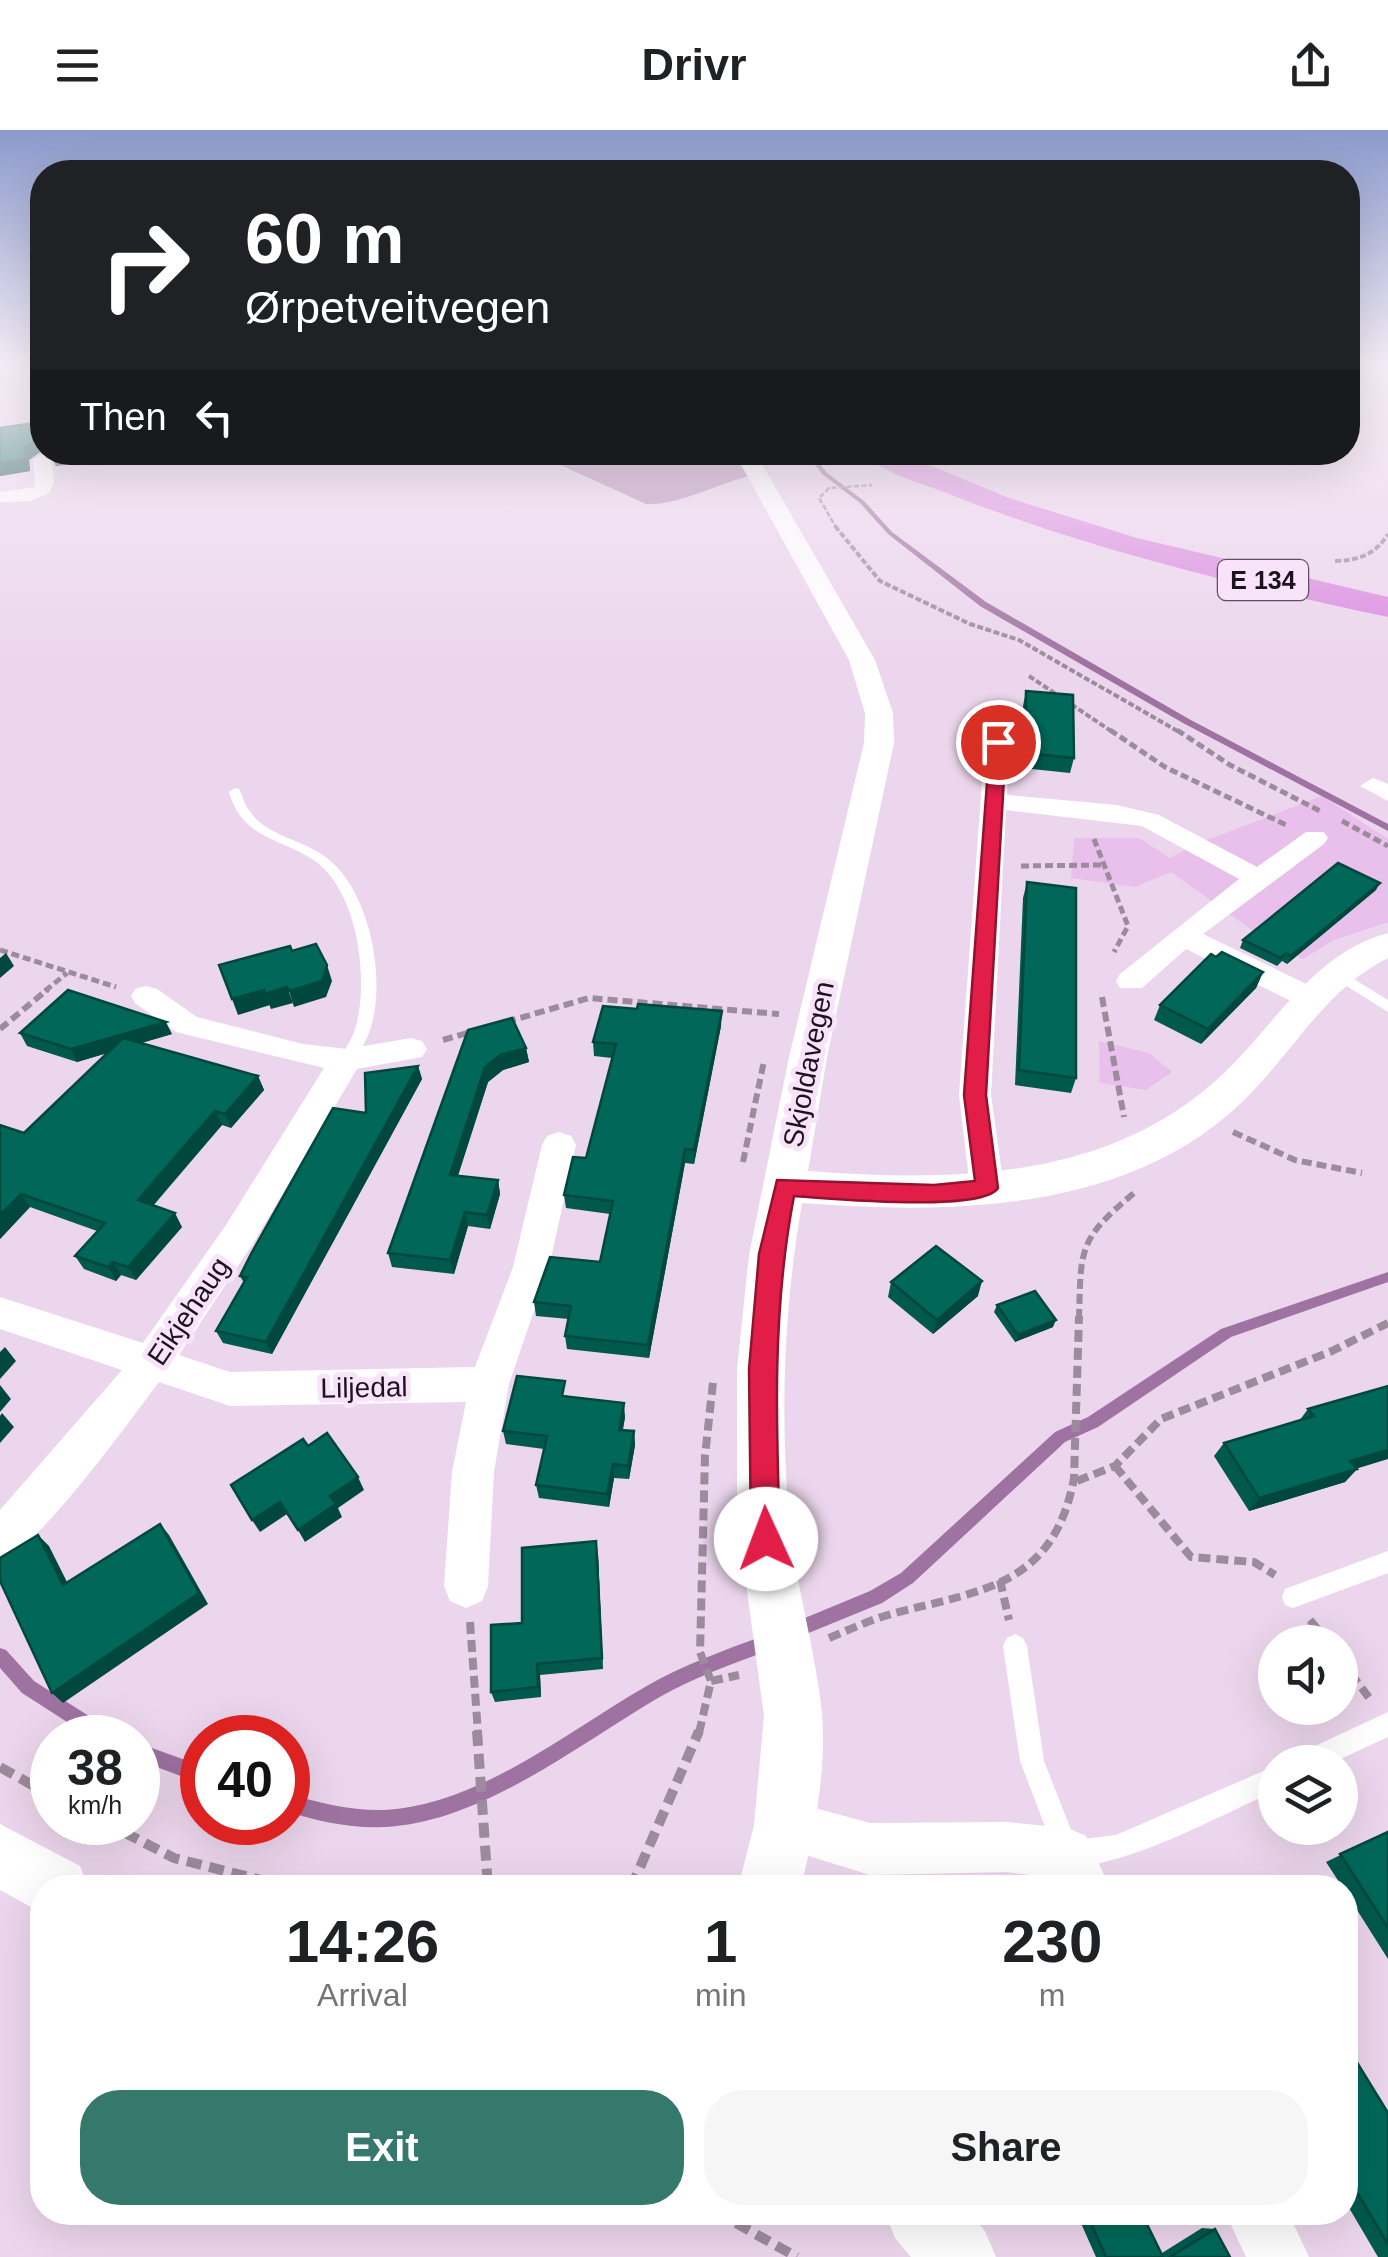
<!DOCTYPE html>
<html lang="en">
<head>
<meta charset="utf-8">
<style>
  :root { --surface:#fff; --page:#f6f6f6; --text:#202124; --muted:#757577; --accent:#35796c }
  body { margin:0; font-family:Arial,sans-serif; background:var(--page); color:var(--text); height:100vh; display:flex; flex-direction:column; font-size:38px; white-space:nowrap }
  * { box-sizing:border-box; margin:0 }
  p { font-size:32px; color:var(--muted) }
  .icon { flex:none; width:55px; height:55px; fill:none; stroke:currentColor; stroke-width:2; stroke-linecap:round; stroke-linejoin:round }
  .map { position:relative; flex:1; overflow:hidden }
  .details { position:absolute; left:30px; top:1745px; width:1328px; height:350px; display:flex; flex-direction:column; background:var(--surface); border-radius:40px; box-shadow:0 10px 40px #0002 }
  .details>* { flex:none }
  .guide { position:absolute; left:30px; top:30px; width:1330px; height:305px; border-radius:40px; box-shadow:0 10px 40px #0002; background:#202124; color:#fff; overflow:hidden }
  .tools { position:absolute; left:1258px; top:1495px; display:grid; gap:20px }
  .tools a { display:grid; place-items:center; width:100px; height:100px; border-radius:50%; background:var(--surface); box-shadow:0 10px 40px #0002; font-size:50px }
  .speed { position:absolute; left:30px; top:1585px; display:flex; gap:20px; font-size:50px; font-weight:700; text-align:center }
  .speed>* { display:grid; place-content:center; width:130px; height:130px; border-radius:50%; background:var(--surface); box-shadow:0 10px 40px #0002; line-height:1 }
  .speed small { font-size:25px; font-weight:400 }
  .speed .limit { border:15px solid #d22; background:#fff; color:#111 }
  .pin { position:absolute; display:grid; place-items:center; width:85px; height:85px; color:#fff; margin:-42px; border:5px solid #fff; border-radius:50%; box-shadow:0 2px 10px #0007 }
  .me { position:absolute; width:110px; margin:-55px; rotate:358deg; stroke-linejoin:round; filter:drop-shadow(0 0 8px #0008) }
  .turn { display:flex; align-items:center; gap:35px; height:210px; padding:0 50px; font-size:45px }
  .turn .icon { width:130px; height:130px; stroke-width:2.5 }
  .turn b { display:block; font-size:70px; line-height:85px }
  .then { display:flex; align-items:center; height:95px; padding:0 50px; background:#0003; gap:20px; font-size:38px }
  .eta { display:flex; justify-content:space-evenly; align-items:center; height:170px; text-align:center }
  .eta b { font-size:60px; font-weight:600; line-height:70px }
  .button { display:flex; gap:20px; margin-top:auto; padding:20px 50px }
  .button a { flex:1; height:115px; border-radius:40px; background:var(--accent); color:#fff; font-size:40px; font-weight:600; line-height:115px; text-align:center }
  .button a+a { background:var(--page); color:var(--text) }
  header { display:flex; justify-content:space-between; align-items:center; height:130px; padding:0 50px; background:var(--surface); font-size:45px; font-weight:600 }
  .map>svg:first-child { display:block }
  .green { fill:#e9bfeb }
  .forest { fill:#b68ab9 }
  .lines { fill:none; stroke-linecap:round; stroke-linejoin:round }
  .stream { fill:#9f73a1; fill-rule:evenodd }
  .path-far5 { stroke:#9c8b9c; stroke-width:2.5; stroke-dasharray:5 2.5; stroke-linecap:butt }
  .path-far4 { stroke:#9c8b9c; stroke-width:4; stroke-dasharray:6 2.5; stroke-linecap:butt }
  .path-far3 { stroke:#9c8b9c; stroke-width:5; stroke-dasharray:8 4; stroke-linecap:butt }
  .path-far2 { stroke:#9c8b9c; stroke-width:6; stroke-dasharray:10 5; stroke-linecap:butt }
  .path-far1 { stroke:#9c8b9c; stroke-width:8; stroke-dasharray:12 6; stroke-linecap:butt }
  .path { stroke:#9c8b9c; stroke-width:10; stroke-dasharray:15 8; stroke-linecap:butt }
  .service { fill:#fff; fill-rule:evenodd }
  .minor { fill:#fff; fill-rule:evenodd }
  .tertiary { fill:#fff; fill-rule:evenodd }
  .trunk { fill:#db8ee0; fill-rule:evenodd }
  .wall { fill:#00594d }
  .shaded-wall { fill:#00483e }
  .building { fill:#006759; stroke:#00483e; stroke-width:2.5 }
  .route { fill:#e11d48; stroke:#92132f; stroke-width:2.5 }
  .labels { text-anchor:middle; stroke-width:10; stroke-linejoin:round; paint-order:stroke }
  .shield { fill:#f9e3fa; stroke:#5e525f; stroke-width:2.5 }
  .shield-label { font-size:25px; font-weight:bold; fill:#1c141c }
  .street-label { font-size:28px; fill:#1c141c; stroke:#f9e3fa }
</style>
</head>
<body>
<header><svg class="icon" aria-label="menu" viewBox="0 0 24 24"><path d="M4 6h16M4 12h16M4 18h16"/></svg>Drivr<svg class="icon" aria-label="share" viewBox="0 0 24 24"><path d="M12 15V3M7 8l5-5 5 5M5 13v7h14v-7"/></svg></header>
<div class="map">
<svg width="1388" height="2127" viewBox="0 0 1388 2127">
  <rect width="100%" height="100%" fill="#ecd6ed"/>
  <g class="green">
    <polygon points="1322,666 1388,709 1388,792 1334,810 1303,829 1263,808 1171,742 1135,757 1071,748 1074,708 1139,708 1170,728 1194,715"/>
    <polygon points="1099,911 1149,923 1172,942 1146,960 1100,953"/>
  </g>
  <path class="forest" d="M549 323H741L753 345C719 353 677 376 646 374L556 333Z"/>
  <g class="lines">
    <g class="stream">
      <polygon points="806,322 812,322 826,342 864,371 892,402 986,472 1189,589 1388,694 1388,701 1183,593 980,476 888,404 860,373 822,344"/>
      <polygon points="1388,1142 1388,1152 1231,1207 1098,1297 1065,1312 913,1453 882,1473 794,1509 788,1507 786,1501 788,1495 870,1461 901,1443 1055,1302 1088,1287 1221,1199"/>
      <path d="M771 1503 777 1505 779 1511 777 1517C736 1533 696 1546 658 1568 578 1615 480 1693 385 1697 351 1699 319 1691 288 1682V1664C320 1673 352 1681 385 1680 478 1675 567 1602 645 1557 685 1534 728 1519 771 1503Z"/>
      <polygon points="0,1518 6,1520 34,1551 114,1602 116,1608 92,1608 22,1563 0,1538"/>
      <polygon points="138,1613 202,1636 202,1654 138,1630"/>
    </g>
    <polyline class="path-far5" points="837,399 819,368 829,358 872,355"/>
    <g class="path-far4">
      <polyline points="835,396 880,451 970,494 1019,510 1181,603"/>
      <path d="M1335 431C1359 430 1375 425 1388 404"/>
      <polyline points="1029,546 1114,603"/>
    </g>
    <g class="path-far3">
      <polyline points="1110,600 1165,637 1286,695"/>
      <polyline points="1177,600 1230,635 1322,682"/>
      <polyline points="1342,691 1388,716"/>
      <polyline points="1094,709 1128,796 1114,822"/>
      <polyline points="1021,736 1103,735"/>
      <polyline points="0,820 116,857"/>
      <polyline points="45,861 67,843"/>
    </g>
    <g class="path-far2">
      <polyline points="1102,867 1124,987"/>
      <polyline points="506,892 589,868 779,884"/>
      <polyline points="0,899 48,859"/>
      <polyline points="443,910 474,901"/>
      <polyline points="1233,1002 1295,1030 1362,1043"/>
      <polyline points="743,1032 764,931"/>
      <path d="M1079 1189C1081 1118 1078 1110 1134 1063"/>
    </g>
    <g class="path-far1">
      <polyline points="1115,1336 1191,1427 1254,1432 1275,1445"/>
      <polyline points="1077,1351 1115,1336 1161,1289 1332,1221 1388,1193"/>
      <polyline points="1000,1450 1009,1490"/>
      <polyline points="1310,1490 1328,1512"/>
      <polyline points="470,1492 478,1603"/>
      <path d="M829 1508C851 1499 872 1489 895 1483 984 1460 1054 1455 1074 1348L1079 1186"/>
      <polyline points="1340,1529 1370,1569"/>
      <polyline points="711,1551 739,1545"/>
      <polyline points="699,1603 711,1551 700,1522 705,1326 713,1252"/>
    </g>
    <g class="path">
      <polyline points="477,1601 488,1758"/>
      <polyline points="0,1637 52,1666"/>
      <polyline points="104,1692 174,1728 293,1758"/>
      <polyline points="509,1758 631,1756"/>
      <polyline points="631,1758 699,1601"/>
      <polyline points="716,2082 797,2127"/>
    </g>
    <g class="service">
      <path d="M235 658 239 659C243 666 244 674 249 680 266 707 304 709 327 728 370 761 387 850 370 900 366 912 359 923 353 934L347 936 339 930C345 919 353 908 356 896 369 848 358 762 315 731 280 707 243 710 229 662Z"/>
      <polygon points="1339,840 1388,870 1388,882 1334,848 1332,845"/>
      <polygon points="1388,1421 1388,1443 1293,1478 1285,1475 1282,1467 1285,1459"/>
      <path d="M1015 1504 1023 1508 1027 1516 1044 1631 1075 1710 1116 1705 1275 1636V1661C1231 1680 1102 1751 1059 1733L1020 1631 1003 1516 1007 1508Z"/>
      <polygon points="1388,1582 1388,1607 1334,1632 1297,1632 1300,1623"/>
    </g>
    <g class="minor">
      <polygon points="42,325 51,330 54,353 49,363 31,371 0,372 0,362 35,357 33,330"/>
      <polygon points="999,576 1011,583 1007,665 1117,675 1159,685 1257,737 1306,702 1324,702 1328,708 1324,714 1203,804 1323,862 1327,869 1323,876 1301,876 1186,819 1142,858 1120,858 1116,851 1120,844 1239,749 1142,696 1006,680 991,965 1004,1058 999,1067 987,1071 975,1067 970,1058 959,965 987,583"/>
      <polygon points="1373,648 1388,654 1388,671 1360,656"/>
      <path d="M146 856 157 859 197 887 303 914 347 919 411 908 422 911 427 919 422 927 357 939 252 1115 179 1225 230 1242 475 1237 513 1137 542 1015 547 1006 559 1002 571 1006 576 1015 549 1137 509 1254 494 1342 488 1456 482 1471 466 1478 450 1471 444 1456 452 1342 466 1272 230 1276 159 1252C129 1292 40 1416 0 1432V1380L122 1240 0 1199V1167L143 1213 226 1095 324 938 176 902 135 873 131 866 135 859Z"/>
      <polygon points="785,1670 870,1693 1007,1692 1068,1698 1086,1706 1110,1758 1057,1758 1053,1748 1007,1742 870,1745 767,1713 760,1695 767,1677"/>
      <polygon points="1225,2082 1288,2082 1309,2127 1246,2127"/>
    </g>
    <g class="tertiary">
      <path d="M734 322H755L875 530 893 583 894 613 827 927 808 1041C954 1052 1110 1051 1223 944 1276 894 1313 823 1388 803V828C1329 857 1297 915 1253 961 1139 1082 957 1085 802 1073 784 1176 780 1283 789 1387 795 1453 815 1517 822 1583 827 1640 814 1702 801 1758H738L754 1695 764 1586 737 1388V1239L749 1125 789 927 864 613 865 583 849 530Z"/>
      <polygon points="0,1694 80,1736 89,1758 42,1758 42,1783 0,1760"/>
      <polygon points="885,2082 969,2082 985,2101 996,2127 911,2127 895,2108"/>
    </g>
    <path class="trunk" d="M862 322H898L1009 368 1137 408 1388 467V487C1237 455 1088 419 944 362 921 353 879 342 862 322Z"/>
  </g>
  <g class="wall">
    <polygon points="42,292 42,322 87,322 90,331 56,336 52,326 40,322 29,330 30,341 0,346 0,298"/>
    <polygon points="1026,561 1074,628 1070,643 1022,638 1023,576"/>
    <polygon points="1027,752 1076,948 1071,963 1015,955 1023,768"/>
    <polygon points="1376,760 1287,834 1282,831 1277,836 1240,818 1243,810"/>
    <polygon points="1263,842 1256,858 1201,914 1154,890 1160,875"/>
    <polygon points="721,896 694,1034 685,1033 649,1228 567,1219 565,1206 569,1189 536,1186 534,1172 600,1132 610,1084 566,1078 564,1065 586,1028 612,928 594,926 593,912"/>
    <polygon points="468,900 526,918 529,932 503,940 488,952 458,1046 498,1050 500,1064 490,1099 468,1096 454,1144 392,1137 388,1123"/>
    <polygon points="20,903 172,904 141,913 258,946 264,960 231,998 222,995 153,1076 182,1097 136,1150 121,1145 116,1151 84,1139 75,1126 97,1101 30,1077 0,1109 0,995 24,1003 107,923 77,932 27,916"/>
    <polygon points="418,936 422,949 272,1224 223,1213 216,1201 244,1153 240,1146 366,983"/>
    <polygon points="891,1152 978,1166 933,1204 888,1167"/>
    <polygon points="997,1175 1053,1197 1015,1212 994,1182"/>
    <polygon points="567,1265 567,1267 625,1287 623,1300 634,1301 635,1315 629,1349 614,1348 609,1377 539,1368 536,1355 544,1319 506,1314 503,1301"/>
    <polygon points="1308,1279 1357,1339 1345,1352 1249,1381 1214,1326 1224,1313 1299,1291"/>
    <polygon points="598,1424 603,1539 540,1545 541,1567 495,1572 491,1562 522,1493"/>
    <polygon points="1388,1702 1388,1829 1345,1761 1345,1758 1343,1758 1326,1732"/>
    <polygon points="1345,1913 1388,1983 1388,2127 1378,2127 1345,2071"/>
    <polygon points="1076,2082 1141,2082 1162,2123 1202,2098 1215,2099 1230,2127 1096,2127"/>
  </g>
  <g class="shaded-wall">
    <polygon points="36,310 40,322 29,330 30,341 0,346 0,333"/>
    <polygon points="64,322 87,322 90,331 56,336 51,324"/>
    <polygon points="1380,753 1376,760 1287,834 1291,826"/>
    <polygon points="6,823 14,836 0,848 0,828"/>
    <polygon points="327,835 332,851 326,867 294,877 289,861"/>
    <polygon points="1263,842 1256,858 1201,914 1208,899"/>
    <polygon points="287,857 293,873 271,879 265,864"/>
    <polygon points="264,860 270,875 238,885 232,869"/>
    <polygon points="722,881 721,896 694,1034 694,1020"/>
    <polygon points="166,892 172,904 77,932 71,919"/>
    <polygon points="526,918 529,932 503,940 488,952 453,1060 450,1045 485,937 500,925"/>
    <polygon points="418,936 422,949 272,1224 266,1212"/>
    <polygon points="258,946 264,960 231,998 225,984"/>
    <polygon points="215,981 222,995 145,1084 138,1070"/>
    <polygon points="685,1019 685,1033 649,1228 648,1215"/>
    <polygon points="498,1050 500,1064 490,1099 487,1085"/>
    <polygon points="21,1064 30,1077 0,1109 0,1085"/>
    <polygon points="465,1082 468,1096 454,1144 450,1130"/>
    <polygon points="175,1083 182,1097 136,1150 128,1137"/>
    <polygon points="113,1132 121,1145 116,1151 108,1137"/>
    <polygon points="982,1151 978,1166 933,1204 937,1190"/>
    <polygon points="1056,1190 1053,1197 1015,1212 1018,1205"/>
    <polygon points="5,1217 16,1231 0,1249 0,1222"/>
    <polygon points="0,1255 11,1269 0,1282"/>
    <polygon points="624,1273 625,1287 620,1313 619,1300"/>
    <polygon points="2,1283 14,1297 0,1313 0,1286"/>
    <polygon points="634,1301 635,1315 629,1349 628,1336"/>
    <polygon points="1388,1320 1388,1329 1339,1344 1350,1331"/>
    <polygon points="613,1334 614,1348 609,1377 607,1364"/>
    <polygon points="1357,1339 1345,1352 1249,1381 1259,1368"/>
    <polygon points="358,1347 364,1360 338,1378 342,1387 305,1412 298,1400 330,1366"/>
    <polygon points="280,1372 287,1384 260,1402 252,1390"/>
    <polygon points="160,1394 169,1405 208,1474 63,1573 52,1563"/>
    <polygon points="38,1405 49,1416 74,1466 63,1455"/>
    <polygon points="596,1411 598,1424 603,1539 602,1528"/>
    <polygon points="537,1534 540,1545 541,1567 538,1557"/>
  </g>
  <g class="building">
    <polygon points="42,292 42,312 36,310 25,318 25,329 0,333 0,298"/>
    <polygon points="1026,561 1073,565 1074,628 1025,623"/>
    <polygon points="1338,733 1380,753 1291,826 1286,823 1281,828 1243,810"/>
    <polygon points="1027,752 1076,758 1076,948 1019,940"/>
    <polygon points="316,814 327,835 322,851 289,861 287,857 265,864 264,860 232,869 219,835 290,816 292,821"/>
    <polygon points="1222,822 1263,842 1208,899 1160,875 1211,824 1216,827"/>
    <polygon points="68,860 166,892 71,919 20,903"/>
    <polygon points="638,874 722,881 694,1020 685,1019 648,1215 565,1206 571,1176 534,1172 550,1127 600,1132 613,1071 564,1065 573,1027 586,1028 616,914 593,912 603,876 637,879"/>
    <polygon points="512,888 526,918 500,925 485,937 450,1045 498,1050 487,1085 465,1082 450,1130 388,1123 468,900"/>
    <polygon points="123,908 258,946 225,984 215,981 138,1070 175,1083 128,1137 113,1132 108,1137 75,1126 105,1093 21,1064 0,1085 0,995 24,1003"/>
    <polygon points="418,936 266,1212 216,1201 247,1147 240,1146 251,1124 333,978 366,983 365,943"/>
    <polygon points="936,1116 982,1151 937,1190 891,1152"/>
    <polygon points="1035,1161 1056,1190 1018,1205 997,1175"/>
    <polygon points="517,1246 565,1251 562,1266 624,1273 619,1300 634,1301 628,1336 613,1334 607,1364 536,1355 547,1306 503,1301"/>
    <polygon points="1388,1256 1388,1320 1350,1331 1357,1339 1259,1368 1224,1313 1314,1286 1308,1279"/>
    <polygon points="327,1303 358,1347 330,1366 336,1374 298,1400 280,1372 252,1390 231,1355 303,1309 308,1316"/>
    <polygon points="160,1394 199,1463 52,1563 0,1451 0,1428 38,1405 63,1455"/>
    <polygon points="596,1411 602,1528 537,1534 538,1557 491,1562 491,1495 522,1493 522,1418"/>
    <polygon points="1388,1702 1388,1798 1340,1724"/>
    <polygon points="1345,1913 1388,1983 1388,2114 1352,2054 1345,2059"/>
    <polygon points="1086,2082 1141,2082 1163,2127 1106,2127"/>
    <polygon points="1215,2099 1230,2127 1170,2127"/>
  </g>
  <linearGradient id="sky" x2="0" y2="1"><stop stop-color="#8b9acc"/><stop offset="0.44" stop-color="#f6edf7"/><stop offset="1" stop-color="#f6edf7" stop-opacity="0"/></linearGradient>
  <rect width="1388" height="534" fill="url(#sky)"/>
  <path class="route" d="M998 607 1006 612 986 965 998 1058C982 1083 827 1068 794 1066 772 1180 776 1293 780 1409L775 1418 766 1422 756 1418 751 1409 749 1239 759 1124 777 1050 934 1055 975 1051 964 965 990 612Z"/>
  <g class="labels">
    <rect class="shield" x="1218" y="430" width="90" height="40" rx="8"/>
    <g class="shield-label">
      <text x="1263" y="459">E 134</text>
    </g>
    <g class="street-label">
      <text transform="translate(808 934) rotate(-79)" y="10">Skjoldavegen</text>
      <text transform="translate(188 1181) rotate(-56)" y="10">Eikjehaug</text>
      <text transform="translate(364 1257) rotate(-1)" y="10">Liljedal</text>
    </g>
  </g>
</svg>
<div class="tools">
<a><svg class="icon" aria-label="sound" viewBox="0 0 24 24"><path d="M4 9h4l5-4v14l-5-4H4zM17 9q2 3 0 6"/></svg></a>
<a><svg class="icon" aria-label="layers" viewBox="0 0 24 24"><path d="M12 4l9 5-9 5-9-5zM3 14l9 5 9-5"/></svg></a>
</div>
<div class="speed"><div>38<small>km/h</small></div><div class="limit">40</div></div>
<div class="pin" style="left:998px;top:612px;background:#d93025"><svg class="icon" aria-label="arrive" viewBox="0 0 24 24"><path d="M6 21V4h12l-3 4 3 4H6"/></svg></div>
<svg class="me" style="left:766px;top:1409px" viewBox="-20 -20 40 40"><circle r="19" fill="#fff"/><path d="M0-13L10 11 0 6-10 11z" fill="#e11d48"/></svg>
<div class="guide">
<div class="turn"><svg class="icon" aria-label="right" viewBox="0 0 24 24"><path d="M7 20v-9h11M14 6l5 5-5 5"/></svg><div><b>60 m</b>Ørpetveitvegen</div></div>
<div class="then">Then<svg class="icon" aria-label="left" viewBox="0 0 24 24"><path d="M17 20v-9H6M10 6l-5 5 5 5"/></svg></div>
</div>
<section class="details">
<div class="eta">
<div><b>14:26</b><p>Arrival</p></div>
<div><b>1</b><p>min</p></div>
<div><b>230</b><p>m</p></div>
</div>
<div class="button"><a>Exit</a><a>Share</a></div>
</section>
</div>
</body>
</html>
